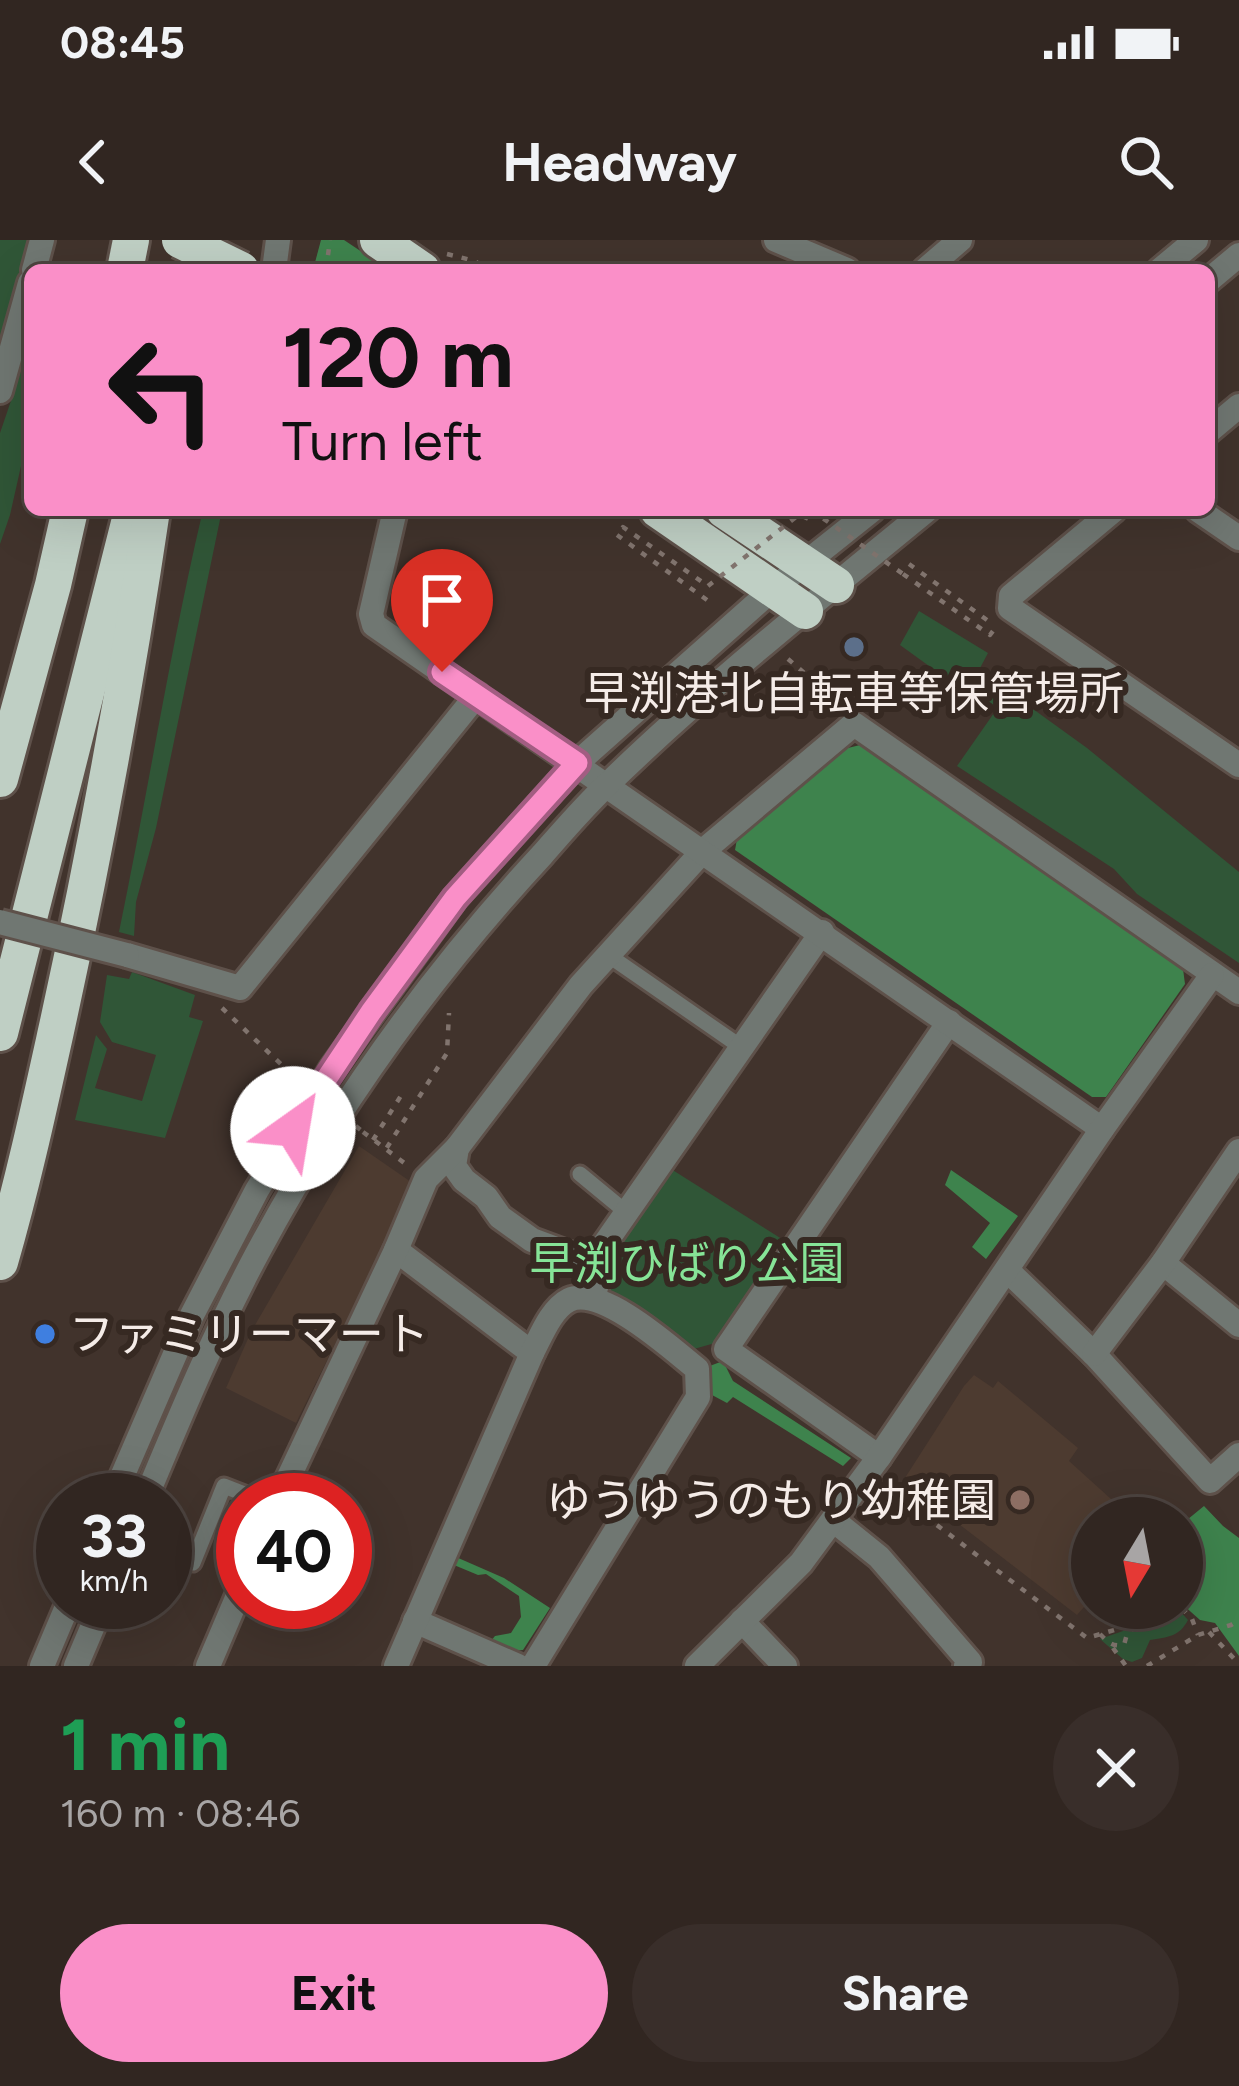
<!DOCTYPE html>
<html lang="en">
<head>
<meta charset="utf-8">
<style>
  :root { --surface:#312621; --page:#392e2a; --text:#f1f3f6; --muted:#a8a5a5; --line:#4c433f; --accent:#fa8fc8 }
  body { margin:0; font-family:Figtree,"Noto Sans JP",sans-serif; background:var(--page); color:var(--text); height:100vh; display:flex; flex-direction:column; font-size:45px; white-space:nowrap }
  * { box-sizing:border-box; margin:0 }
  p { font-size:39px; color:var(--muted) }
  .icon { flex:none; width:66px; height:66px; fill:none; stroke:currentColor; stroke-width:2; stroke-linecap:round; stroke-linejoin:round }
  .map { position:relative; height:1426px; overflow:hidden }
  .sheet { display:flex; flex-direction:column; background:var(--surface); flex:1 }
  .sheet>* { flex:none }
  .top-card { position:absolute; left:24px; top:24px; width:1191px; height:252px; border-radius:18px; box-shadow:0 12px 48px #0002,0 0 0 3px var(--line); background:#fa8fc8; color:#111; overflow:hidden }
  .needle { width:78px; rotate:190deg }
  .controls { position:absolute; left:1071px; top:1257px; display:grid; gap:24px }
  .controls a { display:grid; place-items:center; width:132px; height:132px; border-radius:50%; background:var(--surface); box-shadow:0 12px 48px #0002,0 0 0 3px var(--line); font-size:60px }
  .speed { position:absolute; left:36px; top:1233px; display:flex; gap:24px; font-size:60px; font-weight:700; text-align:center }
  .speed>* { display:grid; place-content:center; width:156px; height:156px; border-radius:50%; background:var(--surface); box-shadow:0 12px 48px #0002,0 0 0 3px var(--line); line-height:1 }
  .speed small { font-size:30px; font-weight:400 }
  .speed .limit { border:18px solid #d22; background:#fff; color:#111 }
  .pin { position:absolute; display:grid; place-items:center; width:102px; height:102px; color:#fff; margin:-123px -51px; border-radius:50% 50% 50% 0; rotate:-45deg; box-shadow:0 0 12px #0007 }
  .pin .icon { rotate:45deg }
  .me { position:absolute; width:132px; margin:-66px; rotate:32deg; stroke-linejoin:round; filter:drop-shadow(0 0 9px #0008) }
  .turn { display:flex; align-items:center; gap:42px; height:252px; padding:0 60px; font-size:54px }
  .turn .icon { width:156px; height:156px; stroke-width:2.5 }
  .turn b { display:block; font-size:84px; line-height:102px }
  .round { display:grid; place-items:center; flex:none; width:126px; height:126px; border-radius:63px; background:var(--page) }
  .summary { display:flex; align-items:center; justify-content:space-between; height:204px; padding:0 60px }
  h1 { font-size:72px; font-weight:700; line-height:90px; color:#1e9e55 }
  .cta { display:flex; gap:24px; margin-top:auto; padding:24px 60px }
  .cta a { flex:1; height:138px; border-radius:72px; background:var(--accent); color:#111; font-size:48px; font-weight:700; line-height:138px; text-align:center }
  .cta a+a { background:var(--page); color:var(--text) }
  .status { display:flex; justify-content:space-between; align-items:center; height:84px; padding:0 60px; background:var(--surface); direction:ltr }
  .status svg { height:33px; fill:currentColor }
  header { display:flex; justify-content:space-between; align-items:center; height:156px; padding:0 60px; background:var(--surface); font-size:54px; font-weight:700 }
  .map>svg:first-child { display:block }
  .built { fill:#4d3b30 }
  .green { fill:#305637 }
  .forest { fill:#3e834d }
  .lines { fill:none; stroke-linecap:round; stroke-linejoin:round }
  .service-casing { stroke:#5e514a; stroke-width:21 }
  .pedestrian-casing { stroke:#5e514a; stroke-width:27 }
  .minor-casing { stroke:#5e514a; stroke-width:30 }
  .tertiary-casing { stroke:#5e514a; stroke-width:30 }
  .motorway-casing { stroke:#5e514a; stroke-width:42 }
  .path { stroke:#81746e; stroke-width:4.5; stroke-dasharray:6 9; stroke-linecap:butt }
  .service { stroke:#707772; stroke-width:15 }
  .pedestrian { stroke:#707772; stroke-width:21 }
  .minor { stroke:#707772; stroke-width:24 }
  .tertiary { stroke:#707772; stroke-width:24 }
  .motorway { stroke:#bfcfc4; stroke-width:36 }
  .minor-bridge-casing { stroke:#5e514a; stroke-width:30; stroke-linecap:butt }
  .motorway-bridge-casing { stroke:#5e514a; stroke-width:42; stroke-linecap:butt }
  .path-bridge { stroke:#81746e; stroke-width:4.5; stroke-dasharray:6 9; stroke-linecap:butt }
  .minor-bridge { stroke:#707772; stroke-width:24 }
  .motorway-bridge { stroke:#bfcfc4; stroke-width:36 }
  .route-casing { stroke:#a25d82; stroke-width:30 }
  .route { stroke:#fa8fc8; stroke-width:21 }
  .service-dot { fill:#5c6f8a; stroke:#362922; stroke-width:4.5 }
  .shop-dot { fill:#3f7fe0; stroke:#362922; stroke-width:4.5 }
  .education-dot { fill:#8d6e63; stroke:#362922; stroke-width:4.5 }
  .labels { text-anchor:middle; stroke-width:12; stroke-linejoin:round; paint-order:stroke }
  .poi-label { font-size:45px; fill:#f5ece8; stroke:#362922 }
  .park-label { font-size:45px; fill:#86e497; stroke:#362922 }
</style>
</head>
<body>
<div class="status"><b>08:45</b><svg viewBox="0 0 49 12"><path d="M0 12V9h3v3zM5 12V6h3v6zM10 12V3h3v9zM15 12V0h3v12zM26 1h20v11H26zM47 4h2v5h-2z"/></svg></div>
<header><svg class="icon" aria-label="back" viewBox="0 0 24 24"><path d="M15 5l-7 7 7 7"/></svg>Headway<svg class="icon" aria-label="search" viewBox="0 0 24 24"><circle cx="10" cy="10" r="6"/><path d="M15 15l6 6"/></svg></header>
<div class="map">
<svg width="1239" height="1426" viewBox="0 0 1239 1426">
  <rect width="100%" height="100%" fill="#41332c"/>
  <g class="built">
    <polygon points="359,906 414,944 296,1183 226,1148 251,1092"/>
    <polygon points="974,1135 993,1148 998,1141 1078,1208 1069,1221 1132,1278 1092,1278 1092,1358 1077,1375 903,1241 964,1146"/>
  </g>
  <g class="green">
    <polygon points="0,0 29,0 16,67 0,114"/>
    <polygon points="30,105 30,186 10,275 0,304 0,193"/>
    <path d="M203 270H222L156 588 136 662 134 696 119 692C148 552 170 410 203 270Z"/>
    <polygon points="919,371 988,413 979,430 1087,508 1239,632 1239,723 1137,654 1114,629 957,526 994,473 900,405"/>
    <polygon points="132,732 195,755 189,777 203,781 165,898 75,880 96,795 107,809 95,848 142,861 156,815 112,802 100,782 107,735 129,739"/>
    <polygon points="671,929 785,1001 722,1101 687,1111 607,1057 607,1015"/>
    <path d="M1135 1368H1177L1188 1380C1179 1397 1168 1397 1150 1400L1142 1418 1132 1422 1123 1419 1100 1399 1123 1391Z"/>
  </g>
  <g class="forest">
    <polygon points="321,0 344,0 389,30 313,30"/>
    <polygon points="860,505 1183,729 1185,744 1106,857 1092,857 735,610 737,599 840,510"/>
    <polygon points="951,930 1018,976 986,1019 972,1007 990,983 945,945"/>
    <polygon points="723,1121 733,1141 851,1218 843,1226 733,1157 727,1163 712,1155 707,1127"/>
    <polygon points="1204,1266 1223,1286 1239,1298 1239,1416 1215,1383 1200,1380 1182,1364 1182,1284"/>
    <polygon points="456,1317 504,1338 550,1368 523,1410 512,1411 490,1402 495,1396 511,1393 521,1377 519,1356 486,1334 478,1335 454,1325"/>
  </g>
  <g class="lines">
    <defs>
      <g id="service">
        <polyline points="608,715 741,807"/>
        <polyline points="580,934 626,972"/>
        <polyline points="193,1323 224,1246 260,1260"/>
      </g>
      <polyline id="pedestrian" points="595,1060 600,1035 599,1012"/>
      <g id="minor">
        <polyline points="34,30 42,0"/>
        <polyline points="925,30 960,0"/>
        <polyline points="0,151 30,43"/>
        <polyline points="1209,191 1239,166"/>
        <polyline points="1114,270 1011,356 1010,368 1239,525"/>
        <polyline points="1198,270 1239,298"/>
        <polyline points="127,715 240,748 477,455"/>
        <polyline points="457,908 454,926 464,940 486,957 500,977 532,1000 575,1016 599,1012 822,692"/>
        <polyline points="396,1010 532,1113"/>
        <polyline points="1163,1023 1239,1085"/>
        <polyline points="1007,1030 1094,1114 1210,1241 1239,1215"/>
        <polyline points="1094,1114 1163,1023 1239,911"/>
        <polyline points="879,1217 726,1109 949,782"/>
        <polyline points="278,1260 396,1010 426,939 457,908 581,745 703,611 854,484 1239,752"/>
        <polyline points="833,1280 879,1317 970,1422 966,1426"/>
        <polyline points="415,1381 518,1426"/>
        <polyline points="742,1381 785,1426"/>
        <polyline points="208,1426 243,1344"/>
        <path d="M396 1426 532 1113C541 1096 551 1069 569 1060 602 1045 672 1109 697 1129L698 1157 533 1426"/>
      </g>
      <g id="tertiary">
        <polyline points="776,0 847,30"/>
        <polyline points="274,30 278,0"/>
        <polyline points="1160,30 1196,0"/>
        <polyline points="1209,40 1239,15"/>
        <polyline points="395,270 371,374 374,385 1102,889"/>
        <polyline points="112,1260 192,1075 257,950 331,830 455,658 577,523 773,349 872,270"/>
        <path d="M145 1260C180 1176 215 1092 258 1012 335 868 431 735 542 615 564 590 586 564 610 542 710 445 820 358 927 270"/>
        <polyline points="42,1426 69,1362"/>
        <polyline points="76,1426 103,1362"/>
        <polyline points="697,1426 801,1323 879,1217 1102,889 1212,735"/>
      </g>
      <g id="motorway">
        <polyline points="378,0 422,30"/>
        <polyline points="125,30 131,0"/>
        <polyline points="658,270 805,371"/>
        <polyline points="724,270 836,345"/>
        <polyline points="0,539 53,345 70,270"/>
        <polyline points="0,793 130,279"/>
        <path d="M0 1022C22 946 39 868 56 791 94 618 126 445 152 270"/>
      </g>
    </defs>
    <use href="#service" class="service-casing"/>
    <use href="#pedestrian" class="pedestrian-casing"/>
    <use href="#minor" class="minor-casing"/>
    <use href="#tertiary" class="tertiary-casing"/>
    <use href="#motorway" class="motorway-casing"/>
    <g class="path">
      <polyline points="447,14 475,21 487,30"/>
      <polyline points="326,30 330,0"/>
      <polyline points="789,270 815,282"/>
      <polyline points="909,324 987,380"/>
      <polyline points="903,334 990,395 996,387"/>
      <polyline points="707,360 617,295 623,287 708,346"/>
      <polyline points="788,419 838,462"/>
      <polyline points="222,768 286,829"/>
      <polyline points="363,892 386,909 447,813 449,773"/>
      <polyline points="373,900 404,851"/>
      <polyline points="387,910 407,925"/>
      <polyline points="889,1249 1087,1398 1121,1388 1132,1368"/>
      <polyline points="1182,1368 1192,1379 1198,1395"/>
      <polyline points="1209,1392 1239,1424"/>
      <path d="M1100 1394C1108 1402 1112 1407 1124 1405L1127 1394 1136 1386V1368"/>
      <polyline points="1113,1408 1126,1426"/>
      <polyline points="1147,1426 1198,1395 1231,1385 1239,1380"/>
    </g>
    <use href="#service" class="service"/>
    <use href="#pedestrian" class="pedestrian"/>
    <use href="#minor" class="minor"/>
    <use href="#tertiary" class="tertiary"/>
    <use href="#motorway" class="motorway"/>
    <defs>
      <polyline id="minor-bridge" points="0,682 127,715"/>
      <polyline id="motorway-bridge" points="180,0 241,30"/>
    </defs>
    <use href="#minor-bridge" class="minor-bridge-casing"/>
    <use href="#motorway-bridge" class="motorway-bridge-casing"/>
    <g class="path-bridge">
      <polyline points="811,270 903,334"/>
      <polyline points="708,346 805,270"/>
      <polyline points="286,829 363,892"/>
    </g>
    <use href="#minor-bridge" class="minor-bridge"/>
    <use href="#motorway-bridge" class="motorway-bridge"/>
  </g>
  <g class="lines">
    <defs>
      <polyline id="route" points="293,889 371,772 455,658 577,523 442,432"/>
    </defs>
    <use href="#route" class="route-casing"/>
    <use href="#route" class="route"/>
  </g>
  <circle class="service-dot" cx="854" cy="407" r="12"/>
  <circle class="shop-dot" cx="45" cy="1094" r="12"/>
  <circle class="education-dot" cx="1020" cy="1260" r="12"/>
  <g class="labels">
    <g class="poi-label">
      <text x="854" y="469">早渕港北自転車等保管場所</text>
      <text x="69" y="1110" text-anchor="start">ファミリーマート</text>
      <text x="996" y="1276" text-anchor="end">ゆうゆうのもり幼稚園</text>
    </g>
    <g class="park-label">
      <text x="687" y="1039">早渕ひばり公園</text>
    </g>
  </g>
</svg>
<div class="controls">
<a><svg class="needle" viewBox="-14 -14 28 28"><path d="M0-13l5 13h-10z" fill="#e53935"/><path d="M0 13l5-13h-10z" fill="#a8a5a5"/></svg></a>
</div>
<div class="speed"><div>33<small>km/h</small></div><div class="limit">40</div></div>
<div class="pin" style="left:442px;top:432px;background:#d93025"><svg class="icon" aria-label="arrive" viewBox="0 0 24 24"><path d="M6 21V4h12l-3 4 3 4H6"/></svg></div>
<svg class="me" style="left:293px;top:889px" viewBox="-20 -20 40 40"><circle r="19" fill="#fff"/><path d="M0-13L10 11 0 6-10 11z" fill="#fa8fc8"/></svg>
<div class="top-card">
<div class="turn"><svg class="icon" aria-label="left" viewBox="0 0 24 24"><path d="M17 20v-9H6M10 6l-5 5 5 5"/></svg><div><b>120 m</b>Turn left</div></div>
</div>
</div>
<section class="sheet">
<div class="summary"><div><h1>1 min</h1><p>160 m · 08:46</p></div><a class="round"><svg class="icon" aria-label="close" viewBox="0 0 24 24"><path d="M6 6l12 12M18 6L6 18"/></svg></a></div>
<div class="cta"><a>Exit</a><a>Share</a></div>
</section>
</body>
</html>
